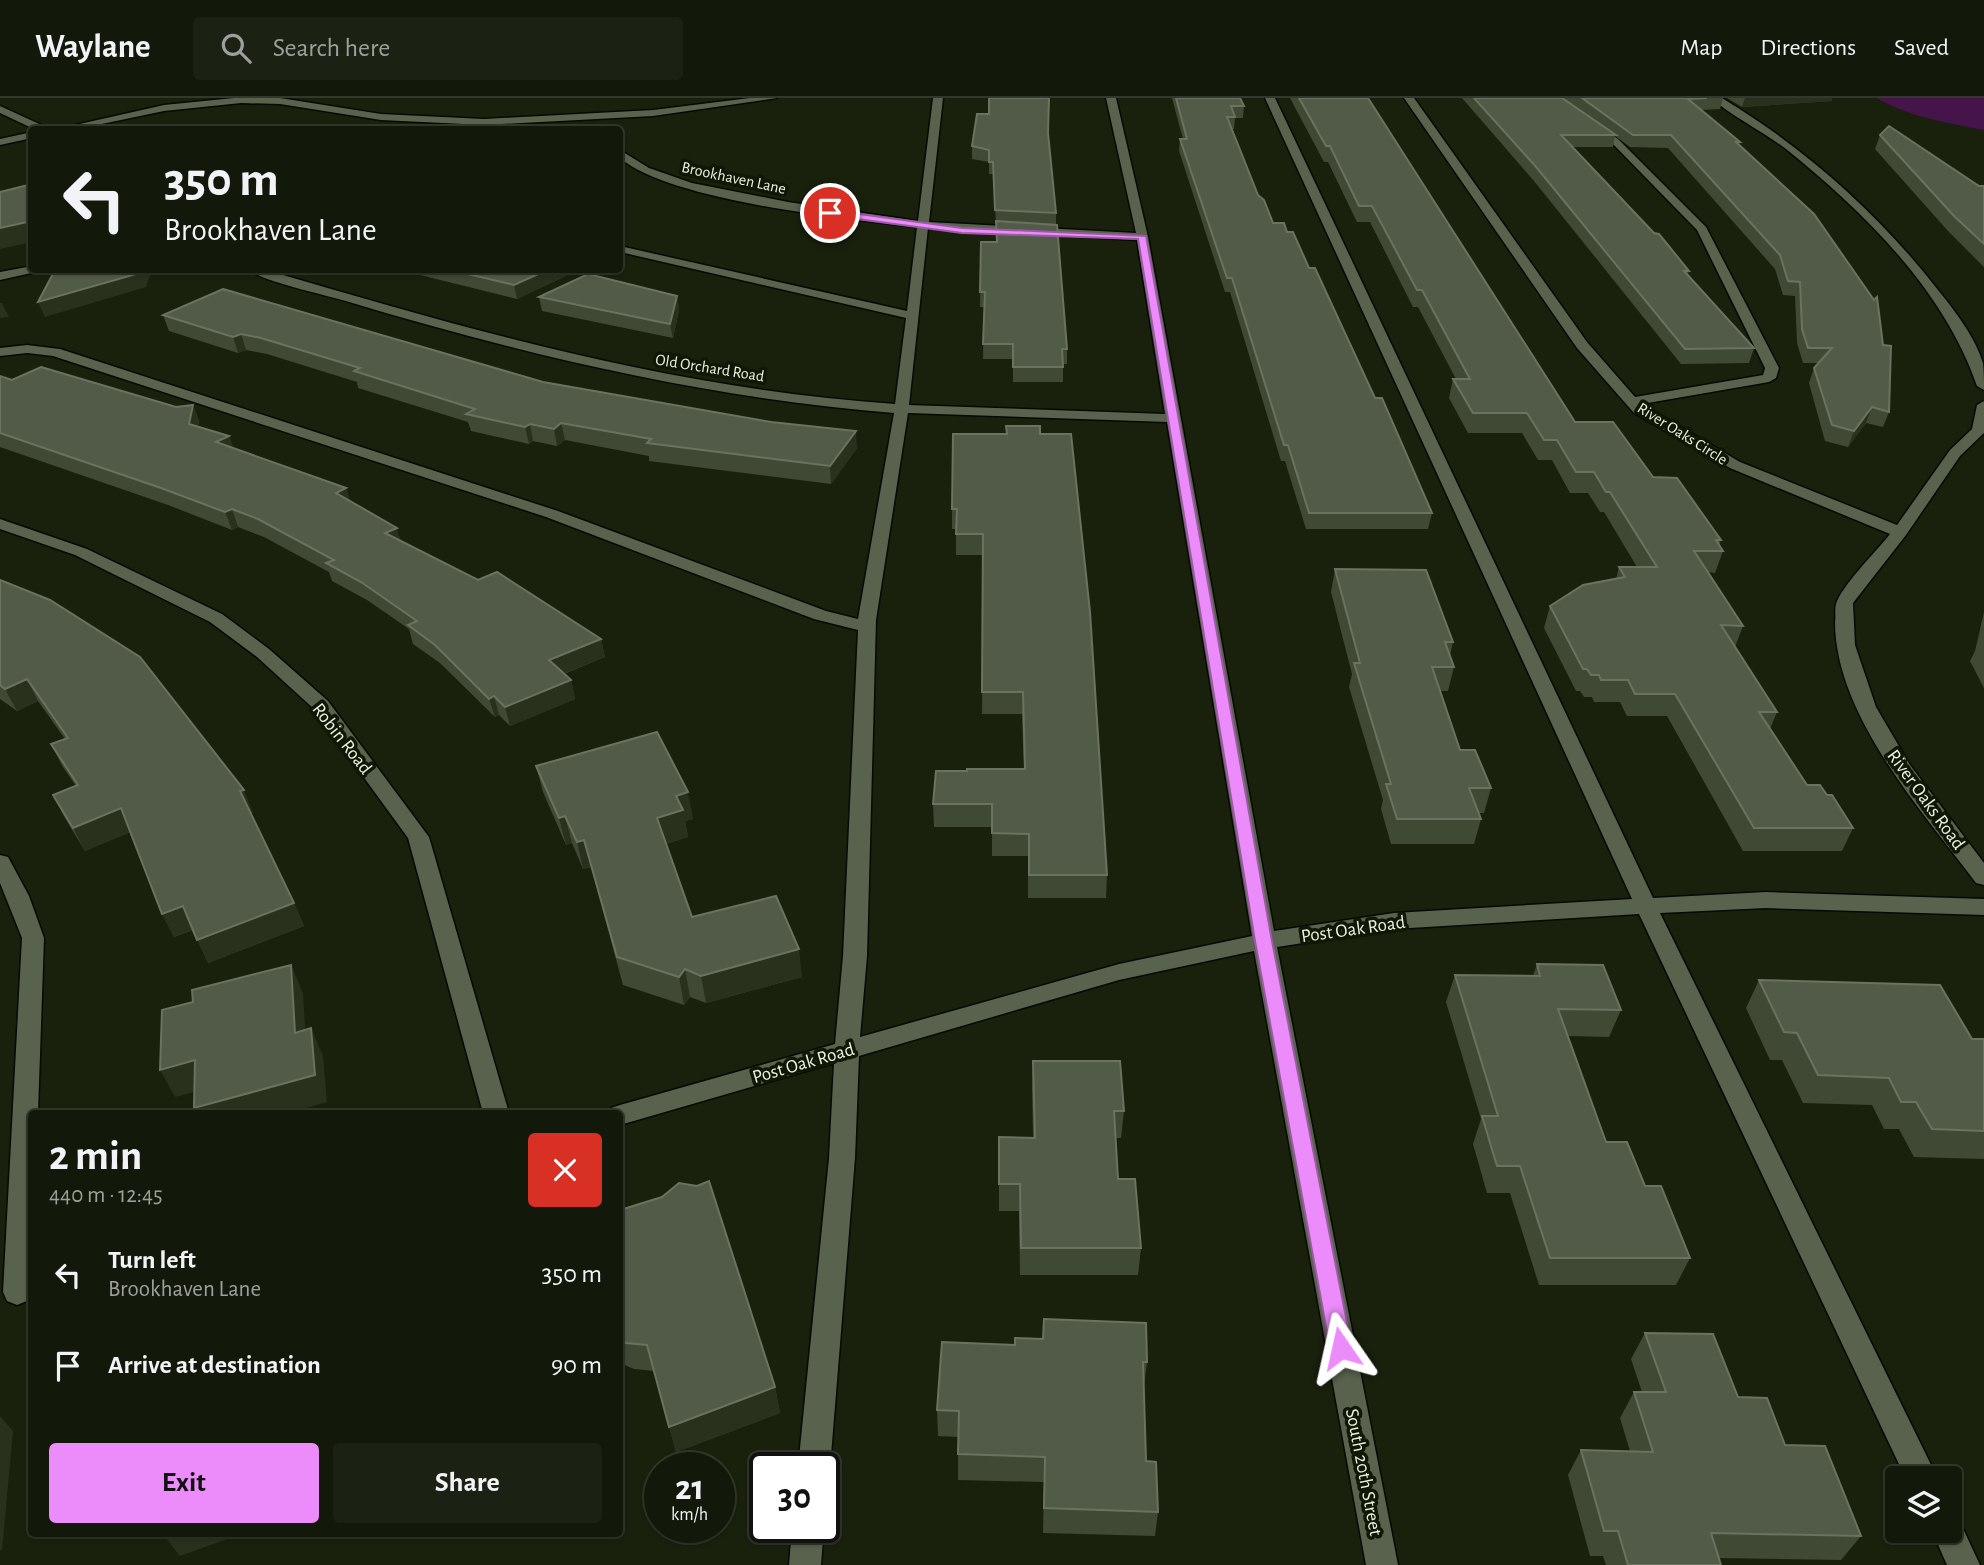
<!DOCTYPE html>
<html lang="en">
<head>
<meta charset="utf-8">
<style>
  :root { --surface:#13190a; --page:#1c2213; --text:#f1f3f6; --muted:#9da09c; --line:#32382b; --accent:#ec8cfa }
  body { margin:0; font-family:"Alegreya Sans",sans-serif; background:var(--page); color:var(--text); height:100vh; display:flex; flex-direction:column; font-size:26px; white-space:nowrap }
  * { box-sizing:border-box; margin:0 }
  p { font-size:23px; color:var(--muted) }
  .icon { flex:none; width:38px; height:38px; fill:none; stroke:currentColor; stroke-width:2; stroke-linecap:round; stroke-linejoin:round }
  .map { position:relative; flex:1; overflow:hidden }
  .sheet { position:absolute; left:28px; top:1012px; width:595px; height:427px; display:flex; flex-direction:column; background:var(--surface); border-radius:7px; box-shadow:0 2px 5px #0004,0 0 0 2px var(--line) }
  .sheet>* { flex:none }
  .top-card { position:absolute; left:28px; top:28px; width:595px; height:147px; border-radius:7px; box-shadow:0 2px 5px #0004,0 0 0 2px var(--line); background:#13190a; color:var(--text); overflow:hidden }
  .fabs { position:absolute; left:1885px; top:1368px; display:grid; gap:14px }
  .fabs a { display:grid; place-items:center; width:77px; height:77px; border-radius:7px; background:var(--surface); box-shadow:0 2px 5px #0004,0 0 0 2px var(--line); font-size:35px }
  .speed { position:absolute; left:644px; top:1354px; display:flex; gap:14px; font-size:35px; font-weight:700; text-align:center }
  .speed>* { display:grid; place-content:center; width:91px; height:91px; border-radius:50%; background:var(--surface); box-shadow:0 2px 5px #0004,0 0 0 2px var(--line); line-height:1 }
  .speed small { font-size:18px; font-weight:400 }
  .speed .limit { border:4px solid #111; border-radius:10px; background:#fff; color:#111 }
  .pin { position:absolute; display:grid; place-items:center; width:60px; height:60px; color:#fff; margin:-30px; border:4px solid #fff; border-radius:50%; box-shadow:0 2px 7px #0007 }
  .me { position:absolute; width:77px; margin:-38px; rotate:349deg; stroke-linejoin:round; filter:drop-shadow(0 0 5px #0008) }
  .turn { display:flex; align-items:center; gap:24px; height:147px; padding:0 21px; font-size:32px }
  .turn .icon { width:91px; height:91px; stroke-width:2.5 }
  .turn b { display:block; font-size:49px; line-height:60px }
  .round { display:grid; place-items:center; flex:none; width:74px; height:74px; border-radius:7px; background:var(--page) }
  .head { display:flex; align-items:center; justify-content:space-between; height:119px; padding:0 21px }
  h1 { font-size:42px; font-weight:700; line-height:52px }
  .action { display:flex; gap:14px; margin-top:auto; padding:14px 21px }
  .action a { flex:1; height:80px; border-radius:7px; background:var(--accent); color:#111; font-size:28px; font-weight:700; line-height:80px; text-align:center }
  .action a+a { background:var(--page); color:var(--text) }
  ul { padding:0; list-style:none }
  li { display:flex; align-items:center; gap:21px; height:91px; padding:0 21px }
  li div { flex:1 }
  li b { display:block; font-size:26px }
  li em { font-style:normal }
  header { display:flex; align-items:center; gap:42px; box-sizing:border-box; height:98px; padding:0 35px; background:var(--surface); border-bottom:2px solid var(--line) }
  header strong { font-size:33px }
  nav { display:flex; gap:38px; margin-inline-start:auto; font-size:24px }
  .search { width:490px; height:63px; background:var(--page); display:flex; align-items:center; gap:18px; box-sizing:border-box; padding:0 24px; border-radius:7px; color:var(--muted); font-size:26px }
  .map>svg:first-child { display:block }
  .green { fill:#44144b }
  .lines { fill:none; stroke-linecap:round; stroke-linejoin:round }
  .minor-casing { stroke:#050a00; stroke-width:3 }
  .minor { fill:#58624c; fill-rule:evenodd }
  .wall { fill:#404934 }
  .shaded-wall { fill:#29311d }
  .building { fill:#525b47; stroke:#6a7260; stroke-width:2 }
  .route { fill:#ec8cfa; stroke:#995ba2; stroke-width:2 }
  .labels { text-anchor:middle; stroke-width:7; stroke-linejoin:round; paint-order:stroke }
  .far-street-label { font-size:16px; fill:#ebf1e4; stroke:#101705 }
  .street-label { font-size:19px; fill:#ebf1e4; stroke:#101705 }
</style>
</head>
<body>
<header>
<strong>Waylane</strong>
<div class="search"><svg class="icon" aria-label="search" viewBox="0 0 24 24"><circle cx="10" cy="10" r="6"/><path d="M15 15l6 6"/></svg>Search here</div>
<nav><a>Map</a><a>Directions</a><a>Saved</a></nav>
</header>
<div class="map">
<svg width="1984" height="1467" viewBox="0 0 1984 1467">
  <rect width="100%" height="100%" fill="#19210d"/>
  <path class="green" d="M1877 0H1984V32C1948 25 1909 19 1877 0Z"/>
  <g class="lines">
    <defs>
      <g id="minor">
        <polygon points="234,0 280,0 381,16 484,21 653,12 750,0 777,0 653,18 484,27 381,22 280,6 241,5 164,13 73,32 53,32 164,7"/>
        <path d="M933 0H943L929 124 1136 135 1106 0H1116L1148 139 1274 833 1394 815 1632 801 1265 0H1275L1653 800 1766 794 1984 801V817L1766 810 1660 815 1938 1381H1906L1639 816 1394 831 1277 849 1398 1467H1366L1254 853 1119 882 859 958 855 1060 830 1370 824 1381V1370H798L829 1060 834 965 620 1027V1015H608L611 1010 620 1007 835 946 843 858 858 532 814 521 546 419 53 258 27 255 0 258V250L27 247 60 251 558 413 826 513 858 521 894 315C707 300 529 258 349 204 327 197 264 184 249 172H266C477 234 675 291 895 306L906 220 620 154V148L907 213 917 129C846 121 671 103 620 60V52L649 70 692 85 788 104 918 123ZM928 130 1137 142 1165 316 909 307ZM908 315 1167 324 1252 838 1119 866 860 939 867 858 876 522Z"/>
        <path d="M1404 0H1414L1587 244 1635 299 1763 277 1765 270 1697 132 1612 45 1548 0H1559L1618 41 1706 129 1779 270 1776 280 1769 284 1642 306 1740 364 1897 427 1950 352 1972 331 1977 307 1984 303V335L1960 358 1906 437 1853 505 1855 547 1876 609 1910 667 1984 765V787L1976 785C1923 714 1835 617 1835 524 1836 518 1834 509 1837 503 1847 482 1875 455 1890 436L1730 370 1634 315 1577 250Z"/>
        <path d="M1711 0H1722C1805 50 1879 116 1938 192 1955 213 1975 239 1983 265 1984 274 1984 283 1984 292L1977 288C1944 192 1864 114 1786 51 1762 33 1733 19 1711 0Z"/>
        <polygon points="0,8 48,30 49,32 36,32 0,15"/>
        <polygon points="32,34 32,40 0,47 0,41"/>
        <polygon points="32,168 32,172 38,172 36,174 0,182 0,174"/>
        <polygon points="0,421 87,451 222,516 269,551 328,603 429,739 509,1015 483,1015 408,740 314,611 257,559 210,524 75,457 0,431"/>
        <polygon points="0,757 8,759 29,798 44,840 38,1015 32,1015 31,1194 27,1203 17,1207 7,1203 3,1194 22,840 0,785"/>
        <polygon points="1950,1417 1959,1422 1980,1467 1947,1467 1932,1433 1950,1433"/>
        <polygon points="792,1430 824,1430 821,1467 789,1467"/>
      </g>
    </defs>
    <use href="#minor" class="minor-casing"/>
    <use href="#minor" class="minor"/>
  </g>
  <g class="wall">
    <polygon points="1172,0 1240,0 1244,8 1243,20 1235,20 1234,31 1231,31 1258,97 1273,125 1287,134 1309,170 1375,300 1432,415 1428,431 1306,431 1285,363 1281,363 1230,194 1225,194 1179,53 1180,41 1183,41"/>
    <polygon points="1290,0 1368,0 1575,324 1653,379 1721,442 1719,447 1723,453 1715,475 1708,474 1743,528 1735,549 1777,614 1770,631 1807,687 1827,697 1853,730 1842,753 1743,753 1667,618 1627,618 1620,604 1594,604 1592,599 1584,599 1580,593 1576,593 1544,530 1550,508 1616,481 1619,469 1637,469 1604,414 1600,414 1588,395 1570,395 1552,362 1538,362 1522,335 1468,335 1449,300 1453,281 1456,281 1418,209 1413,209 1370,124 1357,124 1328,64 1324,64"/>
    <polygon points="1462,0 1562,0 1582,14 1563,0 1723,0 1720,11 1701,12 1740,44 1739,47 1889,314 1883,329 1866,325 1848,349 1825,343 1809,285 1814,270 1819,265 1803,265 1797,245 1795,198 1783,197 1775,171 1668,50 1630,49 1615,38 1613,49 1572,49 1689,173 1688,176 1754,250 1749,265 1681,266 1534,83"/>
    <polygon points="1727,0 1832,0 1832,3 1742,9"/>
    <polygon points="1048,35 1056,115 1056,127 1067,251 1067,266 1063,266 1063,284 1013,284 1013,261 983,261 984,209 980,209 981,144 996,144 996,125 993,76 989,76 989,64 972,61 972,48"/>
    <polygon points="1880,37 1979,88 1984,88 1984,169 1948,133 1875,51"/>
    <polygon points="400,172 576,172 576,173 517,201"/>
    <polygon points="677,198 679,212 673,240 542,213 539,199"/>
    <polygon points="163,217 543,284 857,350 831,386 649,363 649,358 565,342 557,348 533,343 529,346 471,333 468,324 358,290 357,284 267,256 246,252 238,255 169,233"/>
    <polygon points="0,278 12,282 176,309 193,307 199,323 198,328 229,338 233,350 346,390 350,403 401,443 478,482 601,541 605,559 564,576 571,582 575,601 510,628 499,617 495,619 440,565 413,546 409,531 367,502 332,483 329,474 264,439 238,429 232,432 168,407 0,349"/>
    <polygon points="1006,328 1040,336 1107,777 1106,800 1028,800 1028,758 992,758 992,729 934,729 933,706 967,673 1024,671 1022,616 982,616 983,457 956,457 956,431 952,431 952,411 1006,336"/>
    <polygon points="1335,471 1453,544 1450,558 1454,569 1448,593 1441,593 1460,652 1491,690 1484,715 1479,715 1481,721 1474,746 1391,746 1381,711 1383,702 1349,589 1352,576 1331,494"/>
    <polygon points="0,482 253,715 251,716 294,805 304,828 208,865 193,832 174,839 162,816 130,734 85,753 65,720 53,697 76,688 63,669 51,646 65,641 38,603 17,613 0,601"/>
    <polygon points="1984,514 1984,590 1970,563 1975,553"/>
    <polygon points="536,668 693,721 685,723 688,739 666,746 692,819 802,879 706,905 690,899 684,907 623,887 591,769 583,771 572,745 566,747 543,694"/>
    <polygon points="1537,866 1621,912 1609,939 1568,938 1606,1044 1645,1088 1690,1160 1676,1187 1539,1187 1510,1095 1487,1095 1473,1046 1481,1021 1446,904 1455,877 1533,878"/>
    <polygon points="1759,882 1972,941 1984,941 1984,1061 1914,1059 1899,1031 1884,1031 1872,1007 1803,1005 1782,962 1770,962 1746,910"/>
    <polygon points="1033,963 1124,1013 1121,1040 1116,1040 1118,1081 1141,1150 1138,1177 1020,1177 1019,1113 999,1113 999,1039 1033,1040 1032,990"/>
    <polygon points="620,1112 775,1289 780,1315 676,1354 654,1273 634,1271 620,1265"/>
    <polygon points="1645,1235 1738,1299 1785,1347 1861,1438 1841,1462 1718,1460 1721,1467 1606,1467 1603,1458 1590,1458 1568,1377 1581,1352 1630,1353 1620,1320 1634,1294 1642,1294 1631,1261"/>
    <polygon points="942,1244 1147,1264 1144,1289 1146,1363 1158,1414 1155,1438 1043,1435 1044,1384 958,1382 958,1339 938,1338 937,1312"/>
  </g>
  <g class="shaded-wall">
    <polygon points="1745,0 1832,0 1832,3 1742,9"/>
    <polygon points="32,123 32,144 0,151 0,130"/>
    <polygon points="142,172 152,172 146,189 45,219 38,204"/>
    <polygon points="547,172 576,172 576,173 517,201 514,187"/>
    <polygon points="677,198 679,212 673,240 670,226"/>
    <polygon points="0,205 2,205 9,219 0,220"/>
    <polygon points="241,236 246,252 238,255 233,239"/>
    <polygon points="193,307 199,323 195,342 189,326"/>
    <polygon points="1872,309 1866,325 1848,349 1854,333"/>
    <polygon points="561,325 565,342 557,348 554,331"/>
    <polygon points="530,326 533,343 529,346 525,329"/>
    <polygon points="856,333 857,350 831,386 830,368"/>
    <polygon points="229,338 235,354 216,344"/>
    <polygon points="346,390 351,407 336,395"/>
    <polygon points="232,411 238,429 232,432 225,414"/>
    <polygon points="397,430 402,447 385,435"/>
    <polygon points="601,541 605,559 553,580 549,562"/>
    <polygon points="27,581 38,603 17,613 5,591"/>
    <polygon points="571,582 575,601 510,628 505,609"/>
    <polygon points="494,598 499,617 495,619 489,601"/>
    <polygon points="244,692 253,715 250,716 240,693"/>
    <polygon points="688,694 693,721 685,723 688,739 663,747 657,720 676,698"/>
    <polygon points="121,710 133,733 85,753 73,730"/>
    <polygon points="565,718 572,745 566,747 559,720"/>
    <polygon points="584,742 591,769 583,771 577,744"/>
    <polygon points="294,805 304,828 208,865 197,842"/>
    <polygon points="183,808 195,831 174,839 162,816"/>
    <polygon points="799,851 802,879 706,905 701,878"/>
    <polygon points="291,867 303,895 307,962 295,935"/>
    <polygon points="685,871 690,899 684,907 679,879"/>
    <polygon points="311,930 323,958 327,1004 288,1015 197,1015 194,1010"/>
    <polygon points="195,962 210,990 175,999 160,972"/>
    <polygon points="775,1289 780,1315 676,1354 669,1329"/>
    <polygon points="0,1318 13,1333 2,1452 0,1452"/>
    <polygon points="162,1435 244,1435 180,1458"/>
  </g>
  <g class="building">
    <polygon points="989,0 1049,0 1048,35 1056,115 995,112 993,64 989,64 989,52 972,48 977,16 989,16"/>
    <polygon points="1176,0 1240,0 1244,8 1231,8 1235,19 1227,19 1258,97 1264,102 1273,125 1284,125 1287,134 1293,134 1309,170 1315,170 1375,300 1382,300 1432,415 1309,415 1288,347 1284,347 1232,180 1227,180 1180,41 1187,41"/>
    <polygon points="1299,0 1368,0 1575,324 1613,324 1653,379 1677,380 1721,442 1716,442 1723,453 1694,453 1743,528 1721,527 1777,614 1759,614 1807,687 1820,687 1827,697 1832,697 1853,730 1754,730 1675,596 1635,596 1628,582 1601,582 1599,577 1591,577 1587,571 1583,571 1550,508 1583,487 1625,479 1619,469 1657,469 1610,394 1606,394 1594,374 1576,374 1557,342 1544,342 1527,315 1473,315 1453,281 1470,281 1422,192 1417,192 1372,108 1359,108 1330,48 1326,48"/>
    <polygon points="1474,0 1562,0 1616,37 1561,37 1654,135 1659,136 1689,173 1684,173 1754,250 1685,251 1537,70"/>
    <polygon points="1582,0 1707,0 1688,1 1740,44 1736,44 1814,116 1874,202 1877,199 1883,247 1891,248 1889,314 1872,309 1854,333 1832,327 1814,270 1832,250 1808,250 1802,231 1800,184 1788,183 1780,157 1671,37 1633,37"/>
    <polygon points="1889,28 1979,88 1984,88 1984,146 1954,118 1880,37"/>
    <polygon points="32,86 32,123 0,130 0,94"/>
    <polygon points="996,123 1057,127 1067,251 1062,251 1063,269 1013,269 1013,246 983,246 985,194 980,194 981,144 997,144"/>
    <polygon points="55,172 142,172 140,175 38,204"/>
    <polygon points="451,172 547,172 514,187"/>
    <polygon points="588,176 677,198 670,226 539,199"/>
    <polygon points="223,191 543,284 771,324 856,333 830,368 647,345 651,341 561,325 554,331 530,326 525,329 466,316 475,311 354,273 360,270 261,240 241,236 233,239 163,217"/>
    <polygon points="41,269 176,309 193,307 189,326 229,338 216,344 346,390 336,395 397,430 385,435 478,482 497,474 601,541 549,562 571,582 505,609 494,598 489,601 435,547 408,527 417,523 361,484 326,465 334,462 258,421 232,411 225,414 161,390 0,335 0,278 12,282"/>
    <polygon points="1006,328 1040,328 1040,336 1071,336 1090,514 1107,777 1029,777 1029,736 992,735 992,706 933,706 936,673 967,673 967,671 1025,671 1023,594 982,594 983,436 956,436 957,411 952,411 953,336 1007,336"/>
    <polygon points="1335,471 1426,472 1453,544 1445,544 1454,569 1432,569 1460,652 1475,652 1491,690 1469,690 1481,721 1397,721 1386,686 1391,686 1354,565 1360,565"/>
    <polygon points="0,482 50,502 140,559 244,692 240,693 294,805 197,842 183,808 162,816 121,710 73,730 53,697 78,687 51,646 68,640 27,581 5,591 0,587"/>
    <polygon points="657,634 688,694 676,698 683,712 657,720 692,819 776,798 799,851 701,878 685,871 679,879 617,859 584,742 577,744 565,718 559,720 536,668"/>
    <polygon points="1537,866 1603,867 1621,912 1558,911 1606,1044 1627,1044 1645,1088 1661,1088 1690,1160 1550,1160 1520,1068 1497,1068 1482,1018 1498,1018 1455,877 1540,878"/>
    <polygon points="291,867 295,935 311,930 315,977 194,1010 195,962 160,972 162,912 193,904 192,892"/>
    <polygon points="1759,882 1940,887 1972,941 1984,941 1984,1033 1932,1031 1916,1004 1901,1004 1889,980 1818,977 1797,935 1784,934"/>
    <polygon points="1033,963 1120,963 1124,1013 1114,1013 1118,1081 1135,1081 1141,1150 1021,1150 1020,1086 999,1086 999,1039 1035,1040"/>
    <polygon points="709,1083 775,1289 669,1329 647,1247 626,1245 620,1242 620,1112 662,1099 679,1085 697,1088"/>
    <polygon points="1044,1221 1146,1225 1147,1264 1143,1264 1146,1363 1156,1364 1158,1414 1044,1410 1045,1359 958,1356 959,1313 937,1312 942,1244 1015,1247 1015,1240 1043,1241"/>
    <polygon points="1645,1235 1713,1236 1738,1299 1767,1300 1785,1347 1825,1348 1861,1438 1711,1435 1721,1467 1628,1467 1618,1433 1604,1433 1581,1352 1653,1354 1634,1294 1666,1294"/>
  </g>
  <polygon class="route" points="830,112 962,130 1146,138 1272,843 1352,1250 1349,1257 1341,1260 1333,1257 1330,1250 1255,843 1138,141 962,135 827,117"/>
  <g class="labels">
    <g class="far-street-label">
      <text transform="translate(734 79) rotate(12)" y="6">Brookhaven Lane</text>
      <text transform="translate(710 269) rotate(9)" y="6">Old Orchard Road</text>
      <text transform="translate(1683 335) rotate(32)" y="6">River Oaks Circle</text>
    </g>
    <g class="street-label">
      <text transform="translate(343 640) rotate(52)" y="7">Robin Road</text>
      <text transform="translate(1927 701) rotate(54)" y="7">River Oaks Road</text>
      <text transform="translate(1353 830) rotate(-8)" y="7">Post Oak Road</text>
      <text transform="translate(803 964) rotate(-16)" y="7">Post Oak Road</text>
      <text transform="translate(1365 1374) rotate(79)" y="7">South 20th Street</text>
    </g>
  </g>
</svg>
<div class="fabs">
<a><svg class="icon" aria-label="layers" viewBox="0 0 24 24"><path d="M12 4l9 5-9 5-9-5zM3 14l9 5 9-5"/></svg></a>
</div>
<div class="speed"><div>21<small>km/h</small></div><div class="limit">30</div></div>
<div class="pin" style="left:830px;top:115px;background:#d93025"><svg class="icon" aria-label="arrive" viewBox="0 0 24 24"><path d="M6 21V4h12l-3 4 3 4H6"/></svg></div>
<svg class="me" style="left:1341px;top:1250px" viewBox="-20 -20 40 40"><path d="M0-17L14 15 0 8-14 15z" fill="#ec8cfa" stroke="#fff" stroke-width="4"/></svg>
<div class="top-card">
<div class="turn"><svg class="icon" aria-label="left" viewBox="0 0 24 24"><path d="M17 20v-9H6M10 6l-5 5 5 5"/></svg><div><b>350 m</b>Brookhaven Lane</div></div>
</div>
<section class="sheet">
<div class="head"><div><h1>2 min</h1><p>440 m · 12:45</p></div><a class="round" style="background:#d93025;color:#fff"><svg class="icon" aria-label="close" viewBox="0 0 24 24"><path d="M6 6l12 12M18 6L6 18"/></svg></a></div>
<ul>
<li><svg class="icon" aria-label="left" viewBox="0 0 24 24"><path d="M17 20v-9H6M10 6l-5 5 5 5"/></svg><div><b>Turn left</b><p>Brookhaven Lane</p></div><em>350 m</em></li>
<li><svg class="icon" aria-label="arrive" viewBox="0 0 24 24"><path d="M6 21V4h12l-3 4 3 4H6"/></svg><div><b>Arrive at destination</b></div><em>90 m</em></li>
</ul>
<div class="action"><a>Exit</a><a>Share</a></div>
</section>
</div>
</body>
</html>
